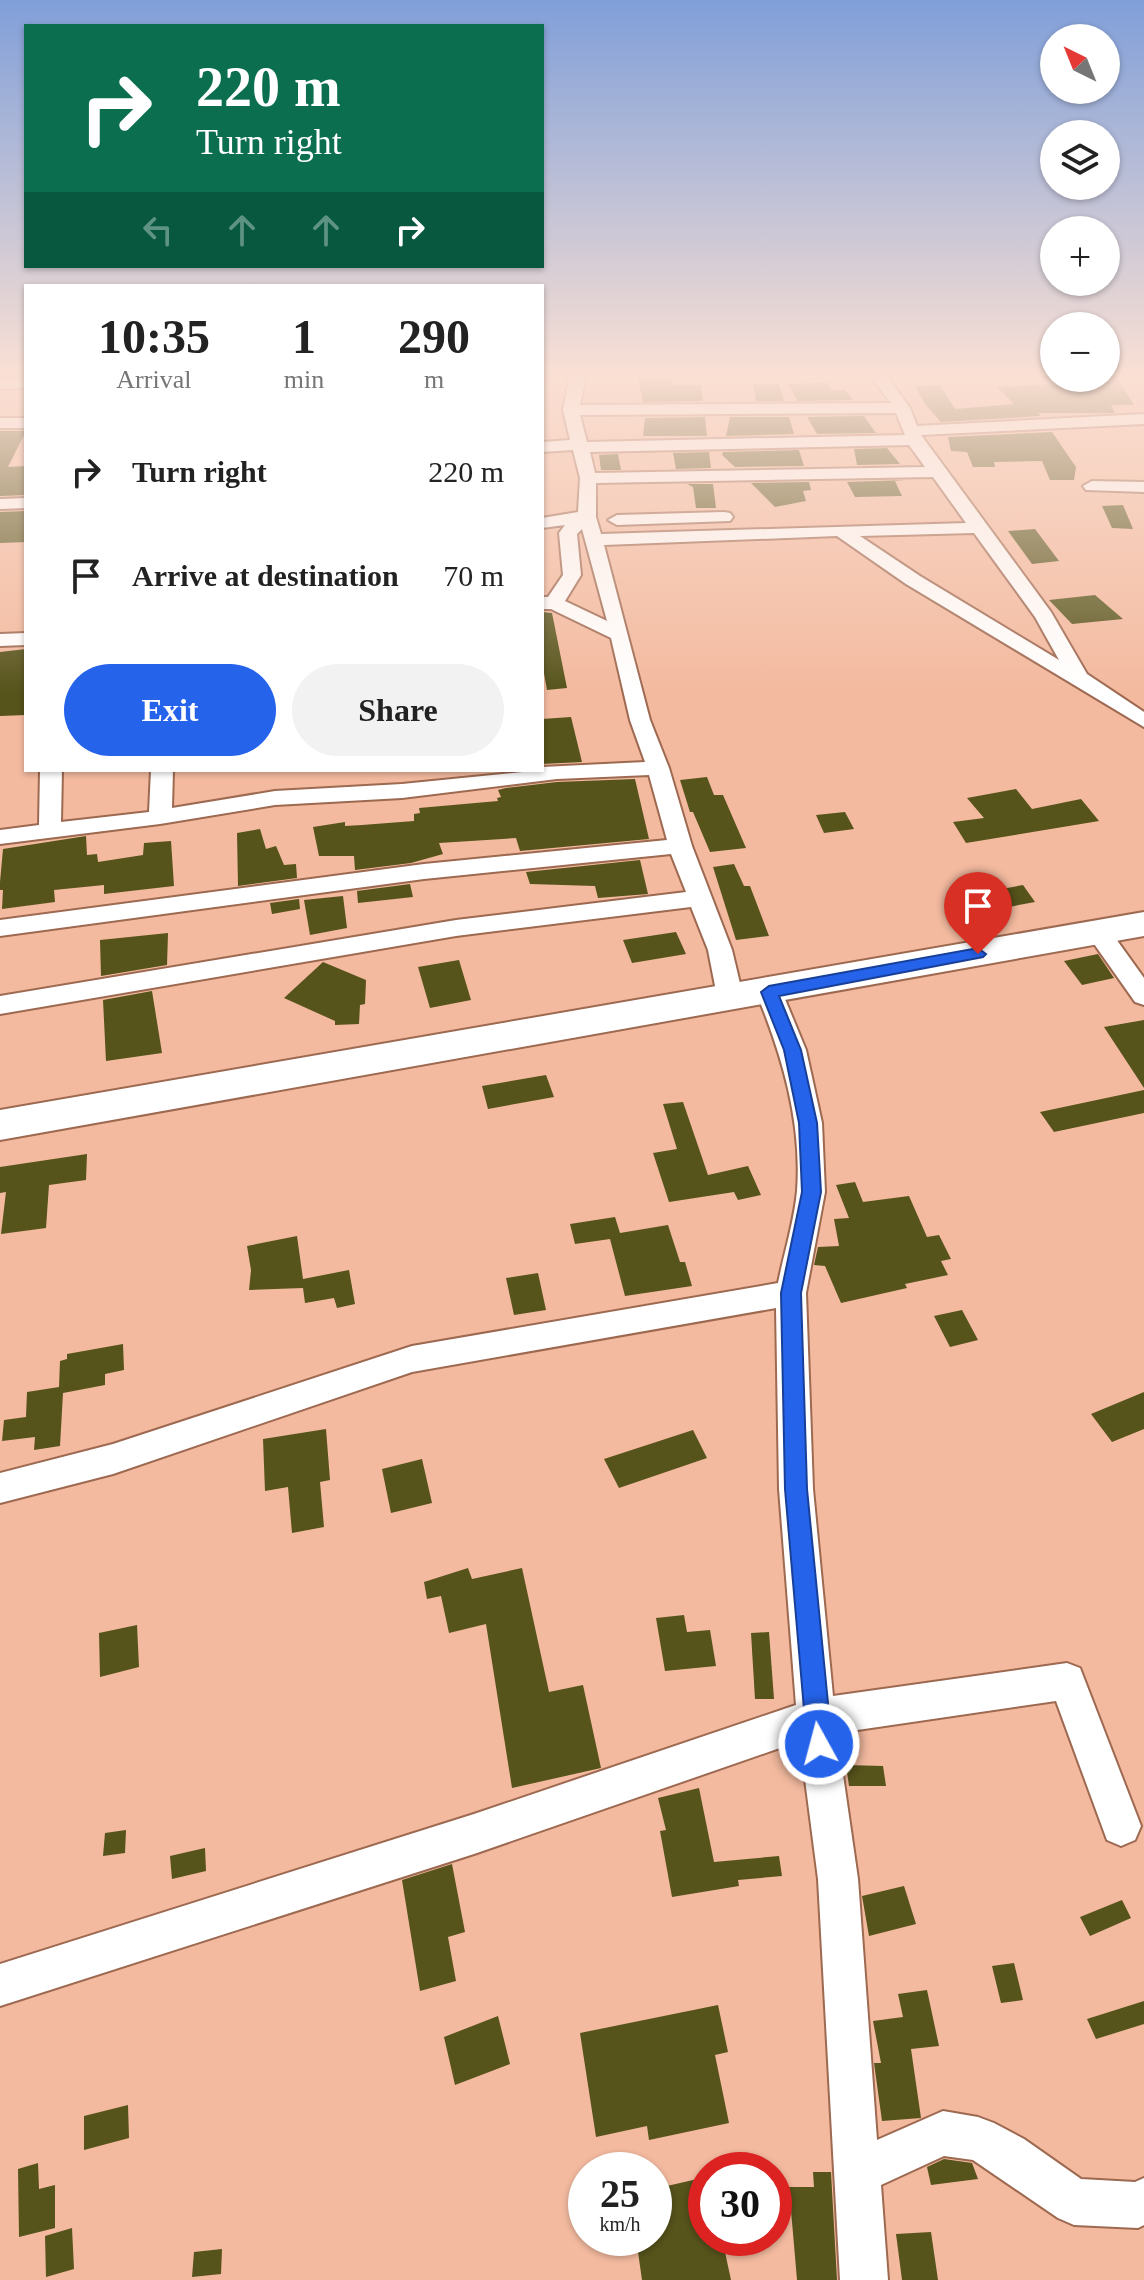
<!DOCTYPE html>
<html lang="en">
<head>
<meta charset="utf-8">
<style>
  :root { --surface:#fff; --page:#f2f2f2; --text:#222; --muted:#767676; --accent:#2563eb }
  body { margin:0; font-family:Georgia,serif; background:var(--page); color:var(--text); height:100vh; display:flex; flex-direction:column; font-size:30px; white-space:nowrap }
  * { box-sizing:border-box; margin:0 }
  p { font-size:26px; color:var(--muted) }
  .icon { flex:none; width:44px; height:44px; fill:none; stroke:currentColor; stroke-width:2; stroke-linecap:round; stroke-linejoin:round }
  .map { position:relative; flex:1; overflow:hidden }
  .sheet { position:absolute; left:24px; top:284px; width:520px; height:488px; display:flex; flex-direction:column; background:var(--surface); border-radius:0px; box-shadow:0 2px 6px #0004 }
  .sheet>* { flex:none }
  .hud { position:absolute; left:24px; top:24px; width:520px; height:244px; border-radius:0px; box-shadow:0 2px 6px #0004; background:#0b6e4f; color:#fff; overflow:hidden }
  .needle { width:52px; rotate:317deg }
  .controls { position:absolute; left:1040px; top:24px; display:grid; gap:16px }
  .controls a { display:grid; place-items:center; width:80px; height:80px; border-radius:50%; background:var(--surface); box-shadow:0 2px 6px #0004; font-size:40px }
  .speed { position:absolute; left:568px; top:2152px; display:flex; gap:16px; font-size:40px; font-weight:700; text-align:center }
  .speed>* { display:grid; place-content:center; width:104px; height:104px; border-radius:50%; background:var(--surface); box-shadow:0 2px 6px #0004; line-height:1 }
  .speed small { font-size:20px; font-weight:400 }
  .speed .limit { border:12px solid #d22; background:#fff; color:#111 }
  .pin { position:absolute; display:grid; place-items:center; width:68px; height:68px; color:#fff; margin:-82px -34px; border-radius:50% 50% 50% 0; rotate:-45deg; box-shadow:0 0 8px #0007 }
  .pin .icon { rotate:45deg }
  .me { position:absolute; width:88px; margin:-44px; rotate:353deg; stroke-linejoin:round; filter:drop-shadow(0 0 6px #0008) }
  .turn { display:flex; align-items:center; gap:28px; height:168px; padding:0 40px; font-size:36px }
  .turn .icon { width:104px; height:104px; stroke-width:2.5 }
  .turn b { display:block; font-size:56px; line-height:68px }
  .lanes { display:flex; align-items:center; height:76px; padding:0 40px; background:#0003; justify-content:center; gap:40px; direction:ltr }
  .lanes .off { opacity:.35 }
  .eta { display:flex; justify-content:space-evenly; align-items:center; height:136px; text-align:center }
  .eta b { font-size:48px; font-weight:800; line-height:56px }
  .cta { display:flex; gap:16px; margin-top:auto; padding:16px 40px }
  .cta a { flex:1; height:92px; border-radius:48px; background:var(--accent); color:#fff; font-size:32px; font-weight:800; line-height:92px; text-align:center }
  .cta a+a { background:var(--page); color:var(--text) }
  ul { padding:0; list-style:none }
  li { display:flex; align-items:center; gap:24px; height:104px; padding:0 40px }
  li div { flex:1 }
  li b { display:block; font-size:30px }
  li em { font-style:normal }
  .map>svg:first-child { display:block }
  .building { fill:#56531b }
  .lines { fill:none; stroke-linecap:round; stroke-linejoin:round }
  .minor-casing { stroke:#9d6951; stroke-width:4 }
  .highway-casing { stroke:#9d6951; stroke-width:4 }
  .minor { fill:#fff; fill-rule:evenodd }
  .highway { fill:#fff; fill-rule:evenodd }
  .route { fill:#2563eb; stroke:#184099; stroke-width:2 }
</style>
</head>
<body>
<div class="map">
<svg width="1144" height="2280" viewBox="0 0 1144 2280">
  <rect width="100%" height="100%" fill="#f3ba9f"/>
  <g class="building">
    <polygon points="638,378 672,378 672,385 701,385 703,401 643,402"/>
    <polygon points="1119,381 1134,405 1111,405 1115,413 1038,413 1041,416 941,422 925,404 915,386 940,385 955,409 1014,404 997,387"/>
    <polygon points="828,383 831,390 845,390 853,400 798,401 788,384"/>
    <polygon points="753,384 779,384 784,401 756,401"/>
    <polygon points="864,416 876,433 817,434 807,417"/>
    <polygon points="705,417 707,436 643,436 645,418"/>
    <polygon points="730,417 789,417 794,434 726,436"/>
    <polygon points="0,431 26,431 8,467 26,466 26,495 0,496"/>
    <polygon points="1052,432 1076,467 1074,480 1050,480 1042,461 994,462 995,467 973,467 967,452 951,451 948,437"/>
    <polygon points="887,448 900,464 857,465 854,449"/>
    <polygon points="799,450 804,466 735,467 722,455 723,452"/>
    <polygon points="709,452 711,468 676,469 673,453"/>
    <polygon points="618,454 621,470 601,470 599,455"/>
    <polygon points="906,480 895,481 902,496 855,497 847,482"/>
    <polygon points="809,482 811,490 803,491 806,501 775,507 751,483"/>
    <polygon points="687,484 713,484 716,508 696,508 693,487"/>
    <polygon points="1123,505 1133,529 1112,528 1102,506"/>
    <polygon points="26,511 26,542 0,543 0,512"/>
    <polygon points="1035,529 1059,561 1032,564 1008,531"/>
    <polygon points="1095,595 1123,619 1072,624 1049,600"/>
    <polygon points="542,612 552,613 567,688 547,690 542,662"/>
    <polygon points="26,649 26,715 0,716 0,652"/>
    <polygon points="571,717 582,762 542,764 542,719"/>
    <polygon points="707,777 714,795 723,795 746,848 710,852 693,812 690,812 680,780"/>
    <polygon points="635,779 649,839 520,851 516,838 439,843 443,854 411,863 355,870 354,856 319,856 313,827 345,822 345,826 362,825 414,821 414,814 420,813 419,808 498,801 497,798 501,797 498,790 506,788 557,782"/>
    <polygon points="1016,789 1032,809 1081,799 1099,821 966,843 953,822 984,818 967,798"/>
    <polygon points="845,812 854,829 824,833 816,815"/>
    <polygon points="260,829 266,849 276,846 284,865 296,864 297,878 238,886 237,833"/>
    <polygon points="86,836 87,855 97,854 98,862 143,855 144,843 171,841 174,886 104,894 104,885 54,890 55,902 2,909 3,890 0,890 0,882 3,849"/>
    <polygon points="640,860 648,894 598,898 595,886 530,884 526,872"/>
    <polygon points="734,864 744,886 750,886 769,936 736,940 713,867"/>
    <polygon points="410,884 413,897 358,903 357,891"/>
    <polygon points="1023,885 1035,902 998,909 986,892"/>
    <polygon points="343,896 347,928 310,935 304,900"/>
    <polygon points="299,899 300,909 272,914 270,903"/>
    <polygon points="676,932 686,954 632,963 623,940"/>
    <polygon points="168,933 167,965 101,976 100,940"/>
    <polygon points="1098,954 1114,978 1082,985 1064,961"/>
    <polygon points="459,960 471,1000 430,1008 418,967"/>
    <polygon points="323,962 366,980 365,1004 360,1005 359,1024 335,1025 335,1021 284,998"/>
    <polygon points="152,991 162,1053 106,1061 103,1000"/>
    <polygon points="1144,1020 1144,1088 1104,1027"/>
    <polygon points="546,1075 554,1097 488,1109 482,1086"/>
    <polygon points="1144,1090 1144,1113 1054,1132 1040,1112"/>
    <polygon points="683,1102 708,1175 748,1166 761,1195 738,1200 734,1192 669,1202 653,1153 677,1149 663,1104"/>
    <polygon points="87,1154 86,1180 49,1185 46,1228 1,1234 6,1192 0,1193 0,1167"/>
    <polygon points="855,1182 863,1202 909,1196 927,1237 939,1235 951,1259 941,1261 948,1275 905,1284 907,1288 841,1303 825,1266 814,1265 818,1247 839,1246 834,1219 849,1218 836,1185"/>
    <polygon points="615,1217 620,1233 668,1225 680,1262 685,1262 692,1286 625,1296 610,1239 575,1244 570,1224"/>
    <polygon points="297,1236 303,1279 349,1270 355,1304 337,1308 334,1298 305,1303 303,1288 249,1290 251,1270 247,1246"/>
    <polygon points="538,1273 546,1310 514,1315 506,1278"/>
    <polygon points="962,1310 978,1340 950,1347 934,1316"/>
    <polygon points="123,1344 124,1370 105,1374 105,1385 63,1393 60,1446 34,1450 35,1437 2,1441 4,1420 26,1417 27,1392 59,1387 60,1361 67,1359 67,1354"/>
    <polygon points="1144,1392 1144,1429 1112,1442 1091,1414"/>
    <polygon points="326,1429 330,1480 320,1482 324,1527 292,1533 288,1487 265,1491 263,1439"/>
    <polygon points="693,1430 707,1458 619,1488 604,1459"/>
    <polygon points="422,1459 432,1503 391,1513 382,1469"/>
    <polygon points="468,1568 472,1579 522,1568 549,1692 583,1685 601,1768 512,1788 486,1624 449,1633 441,1596 427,1599 424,1582"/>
    <polygon points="684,1615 687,1632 710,1630 716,1666 665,1671 656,1618"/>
    <polygon points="137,1625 139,1667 100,1677 99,1633"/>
    <polygon points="769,1632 774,1699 755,1699 751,1633"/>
    <polygon points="846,1765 883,1766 886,1786 849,1786"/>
    <polygon points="699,1788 714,1862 779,1856 782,1876 738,1880 739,1886 672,1897 660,1831 666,1830 658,1798"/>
    <polygon points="126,1830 125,1853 103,1856 105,1833"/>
    <polygon points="205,1848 206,1871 172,1879 170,1856"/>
    <polygon points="452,1864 465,1932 448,1937 456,1981 420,1991 402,1880"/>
    <polygon points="904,1886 916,1924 869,1936 862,1896"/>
    <polygon points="1122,1900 1131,1918 1090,1936 1080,1917"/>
    <polygon points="1014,1963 1023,2000 1001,2003 992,1966"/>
    <polygon points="927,1990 939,2046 911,2049 921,2118 882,2121 874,2063 881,2063 873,2021 903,2017 898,1994"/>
    <polygon points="1144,2001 1144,2024 1096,2039 1087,2019"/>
    <polygon points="718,2005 728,2052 715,2055 729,2123 649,2140 647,2126 596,2137 580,2033"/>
    <polygon points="498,2016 510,2064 455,2085 444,2037"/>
    <polygon points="128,2105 129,2138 84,2150 84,2116"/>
    <polygon points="944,2159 972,2163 978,2179 931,2185 927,2167"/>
    <polygon points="38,2163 39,2189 55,2185 55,2228 19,2237 18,2169"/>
    <polygon points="813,2172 831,2172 837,2280 797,2280 789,2187 814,2187"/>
    <polygon points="706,2177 706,2238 722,2238 731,2280 642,2280 636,2238 654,2238 654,2189"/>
    <polygon points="72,2228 74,2269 46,2277 45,2236"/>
    <polygon points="931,2232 938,2280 902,2280 896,2234"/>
    <polygon points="222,2249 221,2274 192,2277 194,2252"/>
  </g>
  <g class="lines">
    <defs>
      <g id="minor">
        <path d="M566 374H582L585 381 580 405 891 403 869 374H885L910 408 917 426 1144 414V424L921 435 1051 612 1087 674 1144 712V727L906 584 837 536 604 545 650 720 669 768 692 846 732 950 743 996 739 1002 730 1005 721 1002 717 996 708 950 691 907 456 936 0 1014V996L456 920 686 892 671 854 424 879 0 936V920L424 864 667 840 649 775 557 779 402 798 275 805 160 824 0 844V830L39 825 40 770H62L61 822 149 812 151 770H173L172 808 275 791 402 784 542 770V767L645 762 630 720 611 638 551 609H542V597H548L563 575 559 533 565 525 542 528V518L578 512 580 478 573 450 542 452V442L570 440 563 410 569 381ZM896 413 905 435 587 442 580 415ZM909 445 925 467 595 473 590 452ZM933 477 966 523 601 534 596 517V483ZM582 529 607 621 565 601 581 575 577 534ZM974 533 1035 617 1059 660 920 576 860 536Z"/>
        <polygon points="26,378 26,388 0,389 0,379"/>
        <rect x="0" y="418" width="26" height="10"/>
        <polygon points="1092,481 1144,482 1144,492 1086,490 1083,486"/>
        <polygon points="26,498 26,508 0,509 0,499"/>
        <polygon points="724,512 730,513 733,517 730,521 617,525 608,520 617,515"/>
        <polygon points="26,633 26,645 0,646 0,634"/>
        <polygon points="1097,923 1106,925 1144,978 1144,1005 1135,1002 1085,931 1088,925"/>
        <path d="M769 983 778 986 782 992 806 1050 822 1123 825 1192 806 1293 813 1489 833 1696 1067 1663 1080 1668 1141 1826 1135 1840 1121 1846 1107 1840 1056 1701 837 1733 858 1879 877 2140 943 2111 978 2117 994 2123 1024 2139 1081 2179 1135 2182 1144 2178V2225L1138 2228 1074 2225 1058 2218 973 2160 944 2156 881 2185 888 2280H840L818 1879 800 1741 474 1854 0 2006V1964L474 1814 796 1705 779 1489 776 1308 412 1372 113 1474 0 1503V1473L113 1444 412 1346 778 1283C784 1253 794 1222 797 1191 802 1122 782 1055 756 992L760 986Z"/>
      </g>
      <polygon id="highway" points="1144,912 1144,936 0,1140 0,1110"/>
    </defs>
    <use href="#minor" class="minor-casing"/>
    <use href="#highway" class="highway-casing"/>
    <use href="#minor" class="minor"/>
    <use href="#highway" class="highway"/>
  </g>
  <linearGradient id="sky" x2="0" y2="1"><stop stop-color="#809fd9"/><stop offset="0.54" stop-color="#fae0d4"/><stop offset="1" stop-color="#fae0d4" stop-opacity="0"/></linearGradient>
  <rect width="1144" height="693" fill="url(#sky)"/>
  <polygon class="route" points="978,948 986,954 983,957 779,996 801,1050 817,1123 821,1192 801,1293 807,1489 832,1744 828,1753 819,1756 811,1753 807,1744 785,1489 781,1293 802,1192 799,1123 784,1050 761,992 769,986"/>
</svg>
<div class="controls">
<a><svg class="needle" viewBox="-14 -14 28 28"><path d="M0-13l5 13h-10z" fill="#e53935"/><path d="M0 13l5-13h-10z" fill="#767676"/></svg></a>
<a><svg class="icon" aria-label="layers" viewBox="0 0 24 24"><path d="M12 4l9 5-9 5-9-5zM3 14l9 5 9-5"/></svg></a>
<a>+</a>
<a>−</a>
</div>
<div class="speed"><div>25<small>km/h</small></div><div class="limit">30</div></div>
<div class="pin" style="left:978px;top:954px;background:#d93025"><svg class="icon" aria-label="arrive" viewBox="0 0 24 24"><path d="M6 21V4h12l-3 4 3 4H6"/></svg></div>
<svg class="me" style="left:819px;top:1744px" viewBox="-20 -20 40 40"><circle r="17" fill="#2563eb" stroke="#fff" stroke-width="3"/><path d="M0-11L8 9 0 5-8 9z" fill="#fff"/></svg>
<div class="hud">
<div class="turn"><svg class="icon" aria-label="right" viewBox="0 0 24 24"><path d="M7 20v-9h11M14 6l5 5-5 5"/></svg><div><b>220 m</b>Turn right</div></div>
<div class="lanes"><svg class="icon off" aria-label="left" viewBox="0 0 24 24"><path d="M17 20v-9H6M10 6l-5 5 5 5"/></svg><svg class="icon off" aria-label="ahead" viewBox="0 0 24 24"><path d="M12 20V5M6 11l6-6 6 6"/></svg><svg class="icon off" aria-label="ahead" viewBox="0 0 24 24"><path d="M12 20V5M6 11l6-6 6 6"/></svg><svg class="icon" aria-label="right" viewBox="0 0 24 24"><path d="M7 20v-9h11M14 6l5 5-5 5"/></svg></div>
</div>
<section class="sheet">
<div class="eta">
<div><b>10:35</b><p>Arrival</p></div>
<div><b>1</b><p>min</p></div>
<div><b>290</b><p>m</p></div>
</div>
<ul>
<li><svg class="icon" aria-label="right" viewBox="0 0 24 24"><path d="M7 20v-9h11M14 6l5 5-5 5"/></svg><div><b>Turn right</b></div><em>220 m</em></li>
<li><svg class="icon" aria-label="arrive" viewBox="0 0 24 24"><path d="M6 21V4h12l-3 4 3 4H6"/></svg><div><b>Arrive at destination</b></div><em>70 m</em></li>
</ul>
<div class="cta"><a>Exit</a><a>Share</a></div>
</section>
</div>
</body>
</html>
